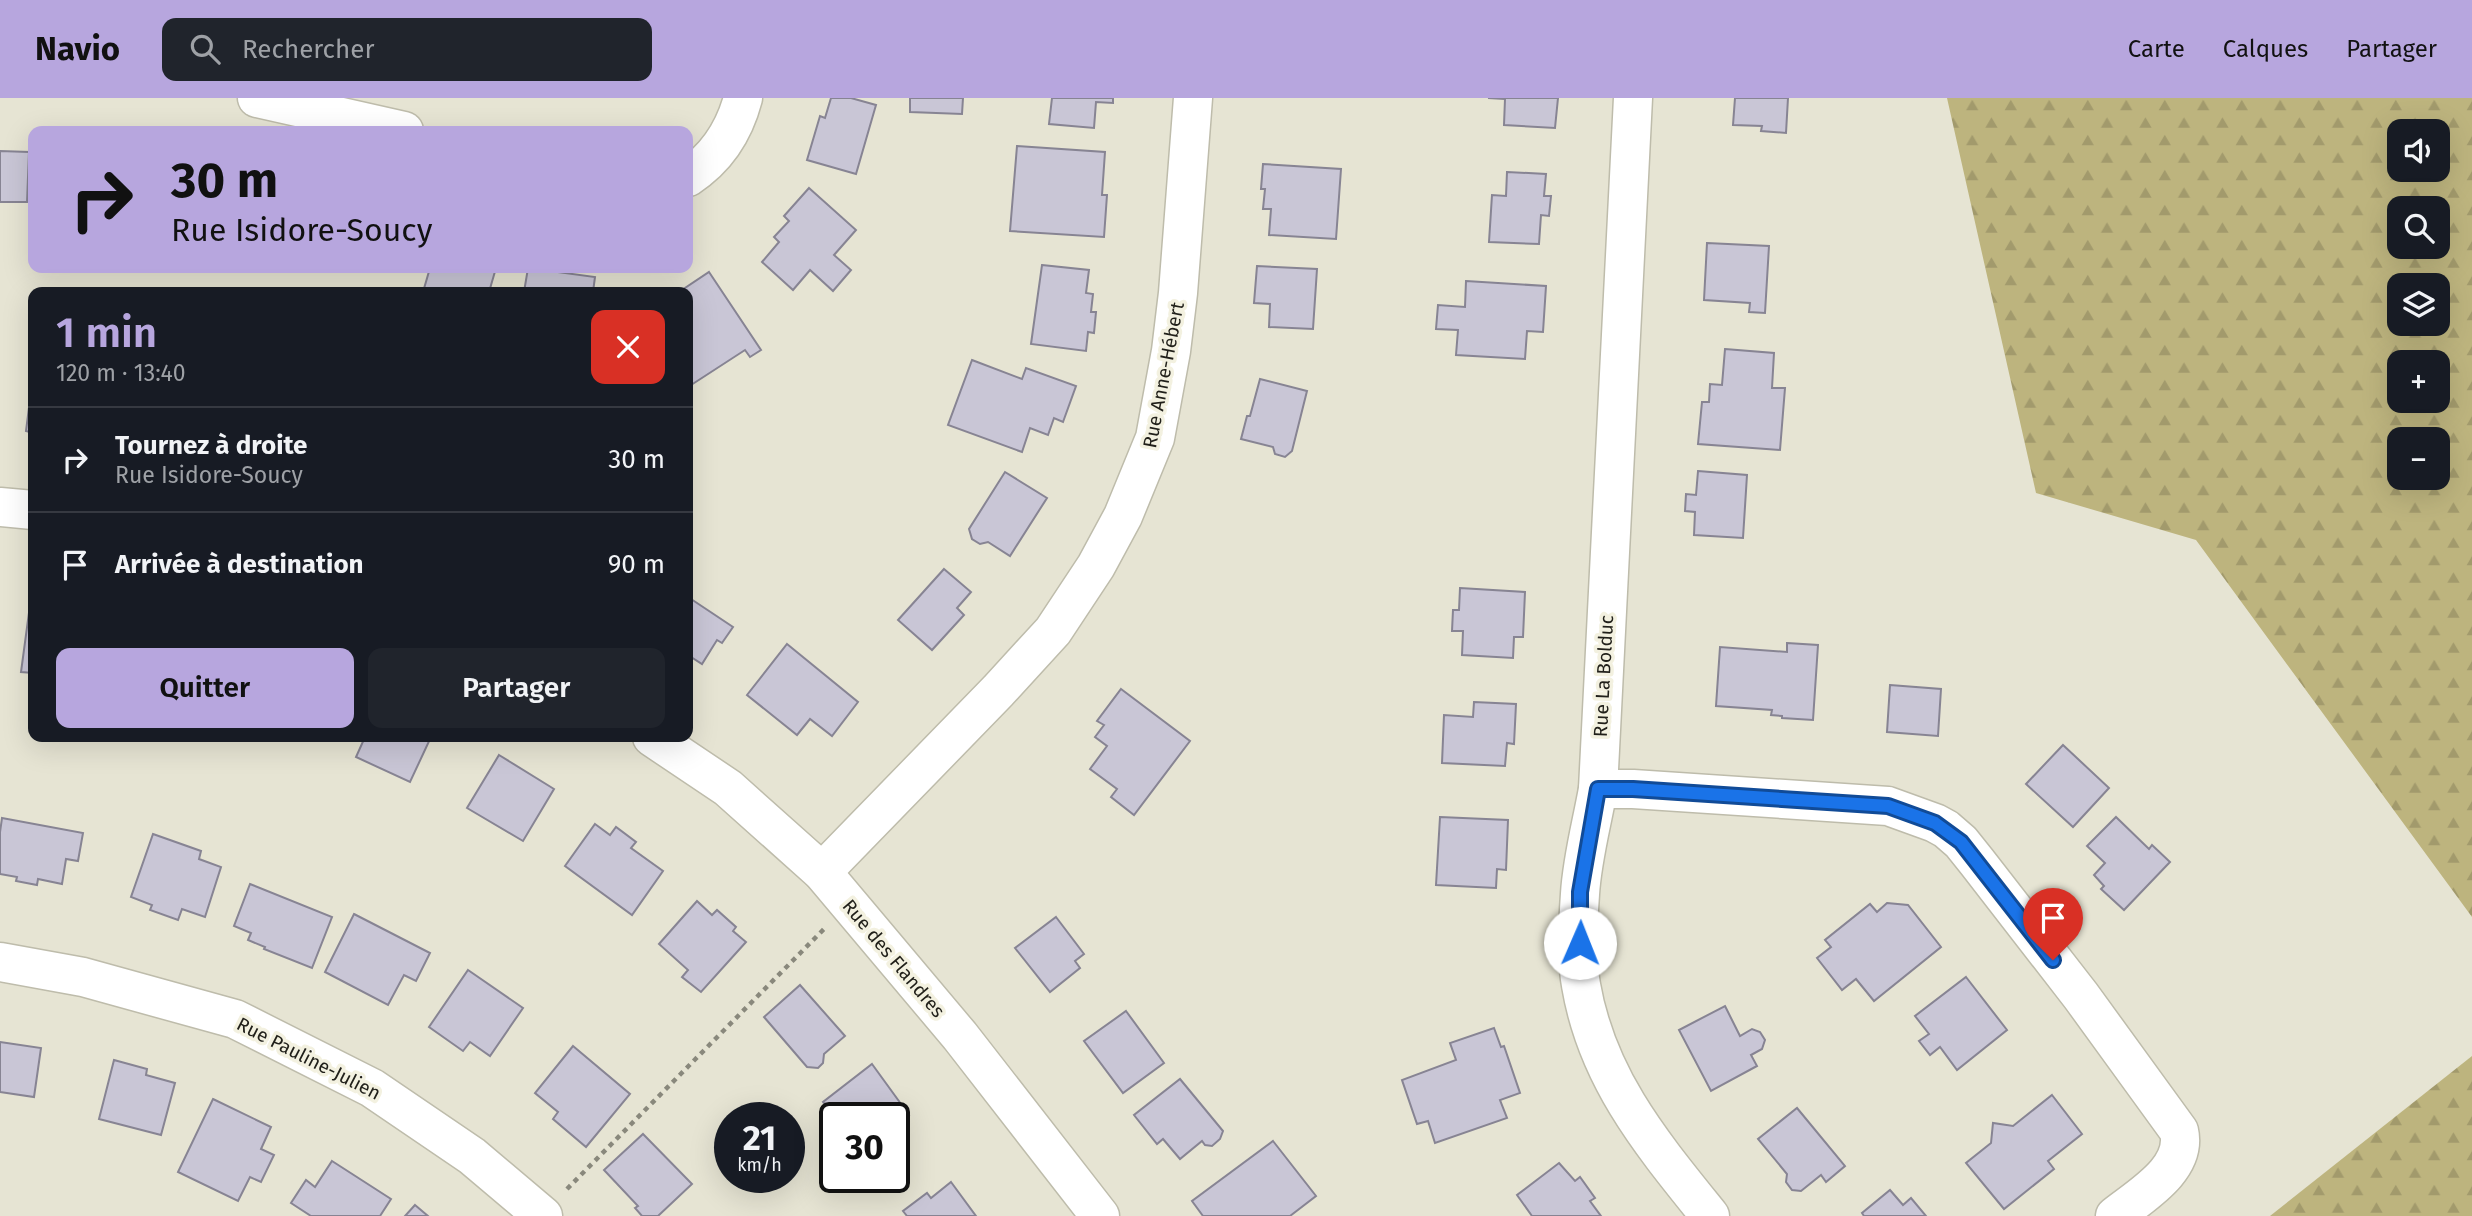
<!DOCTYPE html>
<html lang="fr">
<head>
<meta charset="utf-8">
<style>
  :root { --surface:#171b24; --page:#20242c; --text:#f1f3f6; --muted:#9ea1a6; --line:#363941; --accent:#b7a6de }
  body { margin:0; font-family:"Fira Sans",sans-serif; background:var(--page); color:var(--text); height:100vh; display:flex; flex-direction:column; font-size:26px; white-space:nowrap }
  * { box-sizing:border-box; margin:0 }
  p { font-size:23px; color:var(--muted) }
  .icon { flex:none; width:38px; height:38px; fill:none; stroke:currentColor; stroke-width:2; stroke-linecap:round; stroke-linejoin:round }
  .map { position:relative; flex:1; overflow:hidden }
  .drawer { position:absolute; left:28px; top:189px; width:665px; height:455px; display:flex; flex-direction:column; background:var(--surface); border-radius:14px; box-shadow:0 7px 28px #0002 }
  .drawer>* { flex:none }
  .banner { position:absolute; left:28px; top:28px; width:665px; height:147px; border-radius:14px; box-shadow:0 7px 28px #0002; background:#b7a6de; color:#111; overflow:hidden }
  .buttons { position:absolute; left:2387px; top:21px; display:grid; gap:14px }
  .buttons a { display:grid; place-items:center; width:63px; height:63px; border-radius:14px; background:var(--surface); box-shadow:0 7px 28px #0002; font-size:35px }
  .speed { position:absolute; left:714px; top:1004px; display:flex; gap:14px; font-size:35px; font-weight:700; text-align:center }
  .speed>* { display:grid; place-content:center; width:91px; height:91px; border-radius:50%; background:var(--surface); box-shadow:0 7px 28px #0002; line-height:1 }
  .speed small { font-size:18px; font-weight:400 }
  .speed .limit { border:4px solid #111; border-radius:10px; background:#fff; color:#111 }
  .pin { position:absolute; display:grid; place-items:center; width:60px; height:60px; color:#fff; margin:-72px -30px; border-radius:50% 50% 50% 0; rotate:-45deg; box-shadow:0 0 7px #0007 }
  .pin .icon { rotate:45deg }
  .me { position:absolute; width:77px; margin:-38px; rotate:1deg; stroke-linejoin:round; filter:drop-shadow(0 0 5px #0008) }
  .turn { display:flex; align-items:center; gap:24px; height:147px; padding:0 28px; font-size:32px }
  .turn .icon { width:91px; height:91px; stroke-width:2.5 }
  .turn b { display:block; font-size:49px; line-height:60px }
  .round { display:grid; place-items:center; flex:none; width:74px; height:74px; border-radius:14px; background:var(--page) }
  .overview { display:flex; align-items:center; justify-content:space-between; height:119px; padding:0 28px }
  h1 { font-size:42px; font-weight:600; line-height:52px; color:var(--accent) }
  .button { display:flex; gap:14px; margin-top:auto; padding:14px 28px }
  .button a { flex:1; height:80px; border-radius:14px; background:var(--accent); color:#111; font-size:28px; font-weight:600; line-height:80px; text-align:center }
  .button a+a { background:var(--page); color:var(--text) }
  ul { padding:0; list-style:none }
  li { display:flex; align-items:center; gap:21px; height:105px; padding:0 28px; border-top:2px solid var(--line) }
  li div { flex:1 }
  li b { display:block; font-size:26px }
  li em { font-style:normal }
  header { display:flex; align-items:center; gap:42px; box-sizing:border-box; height:98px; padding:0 35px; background:var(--accent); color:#111 }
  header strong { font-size:33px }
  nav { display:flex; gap:38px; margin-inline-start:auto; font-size:24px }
  .search { width:490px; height:63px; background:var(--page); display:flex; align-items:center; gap:18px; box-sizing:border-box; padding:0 24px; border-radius:14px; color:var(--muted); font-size:26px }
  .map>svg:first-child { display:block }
  .forest { fill:url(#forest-firs); fill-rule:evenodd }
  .building { fill:#c9c6d6; stroke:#878493; stroke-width:2 }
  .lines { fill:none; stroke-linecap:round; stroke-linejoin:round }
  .minor-casing { stroke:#bebcab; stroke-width:41 }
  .path { stroke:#89887c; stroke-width:4.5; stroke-dasharray:5 5; stroke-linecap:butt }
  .minor { stroke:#fff; stroke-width:38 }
  .route-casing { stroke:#114b97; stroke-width:18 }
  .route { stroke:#1a73e8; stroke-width:12 }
  .labels { text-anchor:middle; stroke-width:7; stroke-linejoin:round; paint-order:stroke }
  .street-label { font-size:19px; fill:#21201a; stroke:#f3f1e0 }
</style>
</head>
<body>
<header>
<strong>Navio</strong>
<div class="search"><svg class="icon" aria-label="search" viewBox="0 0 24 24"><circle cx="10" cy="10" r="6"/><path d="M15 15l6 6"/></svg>Rechercher</div>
<nav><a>Carte</a><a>Calques</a><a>Partager</a></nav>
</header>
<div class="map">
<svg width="2472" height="1118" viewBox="0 0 2472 1118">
  <defs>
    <pattern id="forest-firs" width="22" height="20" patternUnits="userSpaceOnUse" patternTransform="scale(1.75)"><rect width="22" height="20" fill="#bdb47e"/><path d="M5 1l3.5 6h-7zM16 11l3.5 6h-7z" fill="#a29a6c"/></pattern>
  </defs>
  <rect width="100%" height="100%" fill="#e6e4d3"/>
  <g class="forest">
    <path d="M1947 0H2472V819L2196 442 2036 395ZM2399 33H2438V72H2399ZM2399 110H2438V149H2399ZM2399 187H2438V226H2399ZM2399 264H2438V303H2399ZM2399 341H2438V380H2399Z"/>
    <polygon points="2472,958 2472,1118 2270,1118"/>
  </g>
  <g class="building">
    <polygon points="831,0 851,0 876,7 856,76 807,62 820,18 825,20"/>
    <polygon points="910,0 963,0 962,16 910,14"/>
    <polygon points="1052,0 1113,0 1113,5 1096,4 1094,30 1049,26"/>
    <polygon points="1488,0 1558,0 1555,30 1504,27 1505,1"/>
    <polygon points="1735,0 1788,0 1786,35 1761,33 1762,28 1733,27"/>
    <polygon points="1017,48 1105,54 1102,97 1107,97 1104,139 1010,133"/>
    <polygon points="0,53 29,54 27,104 0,104"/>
    <polygon points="1263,66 1341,71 1336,141 1269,137 1271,111 1263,111 1265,91 1261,91"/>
    <polygon points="1507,74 1546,76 1544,98 1551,98 1549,118 1541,117 1539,146 1489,144 1492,97 1506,98"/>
    <polygon points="809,90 856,132 834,157 851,172 833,193 810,172 793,192 762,164 779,144 774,139 789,123 784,118"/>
    <polygon points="1707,145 1769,148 1765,215 1749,214 1750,205 1704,202"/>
    <polygon points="1042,167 1089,172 1086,195 1093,196 1091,214 1096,214 1094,235 1088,234 1086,253 1031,246"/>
    <polygon points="1257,168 1317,171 1313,231 1269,229 1270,206 1254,205"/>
    <polygon points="430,170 496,170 489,194 423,194"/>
    <polygon points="528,170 595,179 593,194 524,194"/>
    <polygon points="709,174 761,252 750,259 745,252 688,289 688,194 679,194"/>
    <polygon points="1466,183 1546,188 1543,234 1527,233 1525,261 1456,257 1458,232 1436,231 1438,207 1465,209"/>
    <polygon points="1725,251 1774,255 1772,290 1785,290 1780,352 1698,346 1702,304 1709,304 1710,286 1722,287"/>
    <polygon points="972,262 1022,281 1026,270 1076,288 1063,324 1054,320 1048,337 1030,330 1022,354 948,327"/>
    <polygon points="33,278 33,335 26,333"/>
    <polygon points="1260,281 1307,293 1292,353 1285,359 1275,356 1273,349 1241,341 1247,318 1250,318"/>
    <polygon points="1698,373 1747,377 1743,440 1694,437 1695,414 1685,413 1686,396 1696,397"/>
    <polygon points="1005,374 1047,400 1010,458 988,444 980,446 972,441 969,431"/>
    <polygon points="944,471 971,494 957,510 964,517 932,552 898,522"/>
    <polygon points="1460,490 1525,494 1523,539 1514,539 1513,560 1462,557 1463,533 1452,533 1453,512 1459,512"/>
    <polygon points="688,499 733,529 722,545 717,542 702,566 688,557"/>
    <polygon points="30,507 33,508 33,575 21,574"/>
    <polygon points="1787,545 1818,547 1813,622 1782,620 1782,618 1771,617 1772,612 1716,608 1720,549 1787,554"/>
    <polygon points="787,546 858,604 832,638 810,621 797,637 747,597"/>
    <polygon points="1890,587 1941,591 1938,638 1887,634"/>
    <polygon points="1121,591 1190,643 1134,717 1111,699 1117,691 1090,671 1107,648 1095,639 1104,627 1097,623"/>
    <polygon points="1474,604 1516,606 1514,646 1507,645 1505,668 1442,665 1444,617 1473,619"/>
    <polygon points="365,639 431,639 410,684 356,659"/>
    <polygon points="2063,647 2109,690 2073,729 2026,686"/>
    <polygon points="499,657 554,691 523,743 467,710"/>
    <polygon points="1440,719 1508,722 1506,772 1497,771 1496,790 1436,787"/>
    <polygon points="2116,719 2149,751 2152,747 2170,764 2124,812 2101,791 2104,788 2094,777 2105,765 2087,748"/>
    <polygon points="2,720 83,735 78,763 66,761 62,786 38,781 37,787 16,783 17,779 0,776 0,734"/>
    <polygon points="595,726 610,737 616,729 636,744 631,750 663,773 632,817 565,768"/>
    <polygon points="153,736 201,753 199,761 221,769 205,819 182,811 178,822 150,812 152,807 131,799"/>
    <polygon points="250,786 332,819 312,870 264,851 265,849 248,842 251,835 234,828"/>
    <polygon points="697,803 712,817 717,812 736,829 733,833 746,844 701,894 682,879 688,872 659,846"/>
    <polygon points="1887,805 1908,807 1941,849 1874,903 1856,881 1842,892 1817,860 1831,849 1825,842 1870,806 1877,814"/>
    <polygon points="354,816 430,855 416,883 404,877 388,907 325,874"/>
    <polygon points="1056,819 1084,856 1075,863 1080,870 1050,894 1015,850"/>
    <polygon points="468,872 523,910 490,958 470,944 463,953 429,929"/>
    <polygon points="1966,879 2007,932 1957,972 1940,949 1930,957 1919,943 1929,936 1915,918"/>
    <polygon points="800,887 845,938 824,956 823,965 818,970 807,969 764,919"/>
    <polygon points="1725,908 1740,938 1752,931 1760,934 1765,942 1762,951 1751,957 1757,968 1711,993 1679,932"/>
    <polygon points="1126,913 1164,965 1123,995 1084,943"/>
    <polygon points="1494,930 1501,949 1504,948 1520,995 1500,1002 1507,1020 1435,1045 1428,1023 1417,1026 1402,982 1456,962 1450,945"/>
    <polygon points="0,944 41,950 34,999 0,994"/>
    <polygon points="573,948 630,996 586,1049 553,1021 558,1014 535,995"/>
    <polygon points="114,962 147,971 146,977 175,985 161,1037 99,1021"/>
    <polygon points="872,966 909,1017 894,1028 894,1020 836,1020 823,1004"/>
    <polygon points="1180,981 1223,1033 1220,1041 1212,1048 1205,1047 1202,1043 1180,1061 1163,1041 1157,1046 1134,1017"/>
    <polygon points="2052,997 2082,1036 2048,1063 2054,1071 2004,1111 1966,1065 1991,1045 1993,1025 2013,1028"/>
    <polygon points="213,1001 271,1029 261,1051 274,1057 261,1084 250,1079 238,1103 178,1074"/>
    <polygon points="1797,1010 1845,1068 1826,1084 1821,1077 1801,1093 1792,1092 1786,1084 1787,1076 1758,1041"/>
    <polygon points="643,1036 692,1086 658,1118 642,1118 635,1110 638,1108 604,1072"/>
    <polygon points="1273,1043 1316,1098 1290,1118 1203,1118 1192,1103"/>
    <polygon points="332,1063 391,1101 380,1118 311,1118 291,1105 306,1082 315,1089"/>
    <polygon points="1559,1065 1575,1083 1580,1079 1595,1100 1590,1103 1601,1118 1532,1118 1517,1097"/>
    <polygon points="951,1084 976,1118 907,1118 903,1113 927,1095 931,1100"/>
    <polygon points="1890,1092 1903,1107 1911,1100 1926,1118 1864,1118 1862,1115"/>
    <polygon points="415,1107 428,1118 405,1118"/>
  </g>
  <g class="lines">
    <defs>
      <g id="minor">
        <polyline points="257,0 404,33"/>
        <path d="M1633 0 1598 691C1592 725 1582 761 1580 796 1578 824 1576 861 1581 887 1597 981 1652 1046 1710 1118"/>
        <path d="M688 79C717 60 734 34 743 0"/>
        <polyline points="0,409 33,412"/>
        <polyline points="652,639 728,690 822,774 960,938 1100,1118"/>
        <path d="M1598 691H1633L1888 708 1935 725 1946 731 1961 744 1977 764 2081 898 2179 1033C2188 1071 2140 1098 2115 1118"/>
        <polyline points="822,774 998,593 1053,533 1096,468 1123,418 1155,340 1171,253 1178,195 1193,0"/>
        <polyline points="0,864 83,879 235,921 372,990 472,1058 543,1118"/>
      </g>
    </defs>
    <use href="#minor" class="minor-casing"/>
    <polyline class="path" points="567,1091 824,831"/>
    <use href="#minor" class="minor"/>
  </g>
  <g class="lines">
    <defs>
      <polyline id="route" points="1580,845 1580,794 1598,691 1633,691 1888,708 1935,725 1961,744 2053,862"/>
    </defs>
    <use href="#route" class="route-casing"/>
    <use href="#route" class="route"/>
  </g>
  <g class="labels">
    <g class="street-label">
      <text transform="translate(1163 277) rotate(-79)" y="7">Rue Anne-Hébert</text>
      <text transform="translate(1603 578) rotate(-87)" y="7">Rue La Bolduc</text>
      <text transform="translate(894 860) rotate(50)" y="7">Rue des Flandres</text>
      <text transform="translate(309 960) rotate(27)" y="7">Rue Pauline-Julien</text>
    </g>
  </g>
</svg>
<div class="buttons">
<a><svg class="icon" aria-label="sound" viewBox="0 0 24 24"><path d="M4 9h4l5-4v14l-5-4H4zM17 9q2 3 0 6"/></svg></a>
<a><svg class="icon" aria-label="search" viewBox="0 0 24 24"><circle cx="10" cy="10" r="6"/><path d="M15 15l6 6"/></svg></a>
<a><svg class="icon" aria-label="layers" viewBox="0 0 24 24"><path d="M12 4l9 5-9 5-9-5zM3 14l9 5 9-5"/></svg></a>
<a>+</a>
<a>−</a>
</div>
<div class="speed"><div>21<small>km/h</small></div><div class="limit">30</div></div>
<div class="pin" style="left:2053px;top:862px;background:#d93025"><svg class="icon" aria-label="arrive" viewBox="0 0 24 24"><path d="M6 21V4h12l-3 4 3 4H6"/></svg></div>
<svg class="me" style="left:1580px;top:845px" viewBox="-20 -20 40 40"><circle r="19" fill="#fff"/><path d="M0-13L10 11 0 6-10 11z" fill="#1a73e8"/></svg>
<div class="banner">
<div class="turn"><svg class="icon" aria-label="right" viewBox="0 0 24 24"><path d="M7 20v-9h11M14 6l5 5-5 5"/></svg><div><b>30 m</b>Rue Isidore-Soucy</div></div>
</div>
<section class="drawer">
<div class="overview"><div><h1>1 min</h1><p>120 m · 13:40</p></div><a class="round" style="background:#d93025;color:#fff"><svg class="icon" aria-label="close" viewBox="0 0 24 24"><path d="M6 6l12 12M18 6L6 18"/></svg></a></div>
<ul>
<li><svg class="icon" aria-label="right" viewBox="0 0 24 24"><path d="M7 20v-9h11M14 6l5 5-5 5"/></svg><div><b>Tournez à droite</b><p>Rue Isidore-Soucy</p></div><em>30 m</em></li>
<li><svg class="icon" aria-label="arrive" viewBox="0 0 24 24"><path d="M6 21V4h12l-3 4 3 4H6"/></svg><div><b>Arrivée à destination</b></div><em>90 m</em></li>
</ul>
<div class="button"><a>Quitter</a><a>Partager</a></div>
</section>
</div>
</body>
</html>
